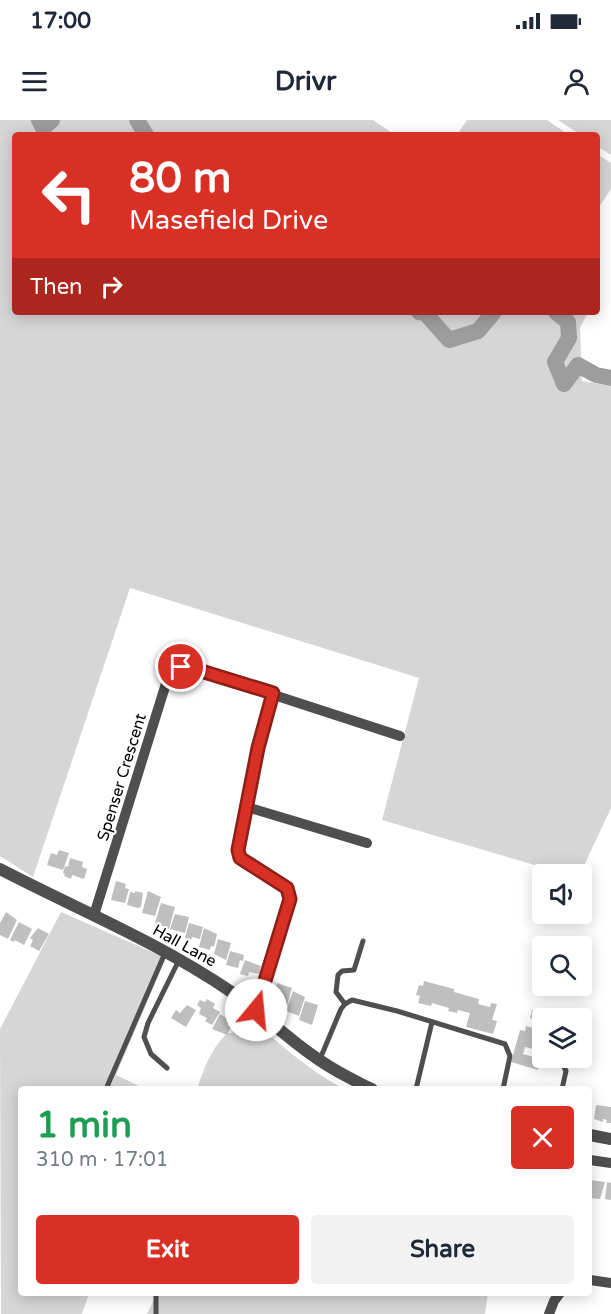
<!DOCTYPE html>
<html lang="en">
<head>
<meta charset="utf-8">
<style>
  :root { --surface:#fff; --page:#f2f2f3; --text:#1f2937; --muted:#747a83; --accent:#d93025 }
  body { margin:0; font-family:"Varela Round",sans-serif; background:var(--page); color:var(--text); height:100vh; display:flex; flex-direction:column; font-size:22px; white-space:nowrap }
  * { box-sizing:border-box; margin:0 }
  p { font-size:20px; color:var(--muted) }
  .icon { flex:none; width:33px; height:33px; fill:none; stroke:currentColor; stroke-width:2; stroke-linecap:round; stroke-linejoin:round }
  .map { position:relative; flex:1; overflow:hidden }
  .sheet { position:absolute; left:18px; top:966px; width:574px; height:210px; display:flex; flex-direction:column; background:var(--surface); border-radius:6px; box-shadow:0 3px 15px #0003 }
  .sheet>* { flex:none }
  .guide { position:absolute; left:12px; top:12px; width:588px; height:183px; border-radius:6px; box-shadow:0 3px 15px #0003; background:#d93025; color:#fff; overflow:hidden }
  .tools { position:absolute; left:532px; top:744px; display:grid; gap:12px }
  .tools a { display:grid; place-items:center; width:60px; height:60px; border-radius:6px; background:var(--surface); box-shadow:0 3px 15px #0003; font-size:30px }
  .pin { position:absolute; display:grid; place-items:center; width:51px; height:51px; color:#fff; margin:-26px; border:3px solid #fff; border-radius:50%; box-shadow:0 2px 6px #0007 }
  .me { position:absolute; width:66px; margin:-33px; rotate:17deg; stroke-linejoin:round; filter:drop-shadow(0 0 4px #0008) }
  .turn { display:flex; align-items:center; gap:21px; height:126px; padding:0 18px; font-size:27px }
  .turn .icon { width:78px; height:78px; stroke-width:2.5 }
  .turn b { display:block; font-size:42px; line-height:51px }
  .then { display:flex; align-items:center; height:57px; padding:0 18px; background:#0003; gap:12px; font-size:22px }
  .round { display:grid; place-items:center; flex:none; width:63px; height:63px; border-radius:6px; background:var(--page) }
  .headline { display:flex; align-items:center; justify-content:space-between; height:102px; padding:0 18px }
  h1 { font-size:36px; font-weight:700; line-height:45px; color:#1e9e55 }
  .cta { display:flex; gap:12px; margin-top:auto; padding:12px 18px }
  .cta a { flex:1; height:69px; border-radius:6px; background:var(--accent); color:#fff; font-size:24px; font-weight:700; line-height:69px; text-align:center }
  .cta a+a { background:var(--page); color:var(--text) }
  .status { display:flex; justify-content:space-between; align-items:center; height:42px; padding:0 30px; background:var(--surface); direction:ltr }
  .status svg { height:16px; fill:currentColor }
  header { display:flex; justify-content:space-between; align-items:center; height:78px; padding:0 18px; background:var(--surface); font-size:27px; font-weight:700 }
  .map>svg:first-child { display:block }
  .green { fill:#d6d6d6 }
  .lines { fill:none; stroke-linecap:round; stroke-linejoin:round }
  .river { stroke:#9d9d9d; stroke-width:16 }
  .building { fill:#bfbfbf }
  .service { stroke:#4f4f4f; stroke-width:5 }
  .minor { stroke:#4f4f4f; stroke-width:10 }
  .tertiary { stroke:#4f4f4f; stroke-width:12 }
  .route-casing { stroke:#8d1f18; stroke-width:15 }
  .route { stroke:#d93025; stroke-width:10 }
  .labels { text-anchor:middle; stroke-width:4.5; stroke-linejoin:round; paint-order:stroke }
  .street-label { font-size:16px; fill:#000; stroke:#fff }
</style>
</head>
<body>
<div class="status"><b>17:00</b><svg viewBox="0 0 49 12"><path d="M0 12V9h3v3zM5 12V6h3v6zM10 12V3h3v9zM15 12V0h3v12zM26 1h20v11H26zM47 4h2v5h-2z"/></svg></div>
<header><svg class="icon" aria-label="menu" viewBox="0 0 24 24"><path d="M4 6h16M4 12h16M4 18h16"/></svg>Drivr<svg class="icon" aria-label="person" viewBox="0 0 24 24"><circle cx="12" cy="8" r="4"/><path d="M4 21q1-7 8-7t8 7"/></svg></header>
<div class="map">
<svg width="611" height="1194" viewBox="0 0 611 1194">
  <rect width="100%" height="100%" fill="#fff"/>
  <g class="green">
    <polygon points="0,0 373,0 395,15 15,15 15,192 588,192 580,208 582,261 611,266 611,688 580,754 565,754 382,700 419,558 130,468 33,757 0,736"/>
    <polygon points="467,0 547,0 569,15 457,15"/>
    <polygon points="558,0 611,0 611,35 597,26 597,15 581,15"/>
    <polygon points="597,34 611,43 611,69 597,90"/>
    <polygon points="61,792 166,838 116,955 137,965 139,969 21,969 21,1173 89,1173 82,1194 1,1194 0,909"/>
    <path d="M246 894C277 922 307 949 344 969H197C204 948 211 929 227 913H232Z"/>
    <polygon points="157,1173 488,1173 485,1194 147,1194"/>
  </g>
  <g class="lines">
    <g class="river">
      <polyline points="39,0 43,8 52,0"/>
      <polyline points="137,0 146,15"/>
      <polyline points="419,192 425,193 449,220 478,211 494,192"/>
      <polyline points="556,192 568,202 569,218 555,242 564,264 578,245 596,255 611,258"/>
    </g>
  </g>
  <g class="building">
    <polygon points="59,730 69,733 63,750 47,745 51,733 57,735"/>
    <polygon points="70,738 83,742 82,747 87,749 84,759 72,755 71,759 64,756 65,754 63,753 65,746 68,747"/>
    <polygon points="116,761 126,764 125,768 129,769 125,783 111,780"/>
    <polygon points="135,771 143,773 141,787 138,788 127,785 130,772 135,773"/>
    <polygon points="148,771 161,777 155,796 142,793"/>
    <polygon points="161,783 175,787 169,809 155,803"/>
    <polygon points="6,792 17,800 8,819 0,815 0,803"/>
    <polygon points="175,794 189,797 185,813 170,809"/>
    <polygon points="19,802 32,809 24,825 15,820 14,822 10,820"/>
    <polygon points="189,803 203,807 200,819 192,817 191,820 185,818"/>
    <polygon points="38,808 49,814 39,831 30,826 33,820 30,818"/>
    <polygon points="204,808 217,814 214,827 211,826 210,830 199,827"/>
    <polygon points="218,819 231,823 226,840 214,834"/>
    <polygon points="230,831 244,835 243,841 240,840 238,848 226,845"/>
    <polygon points="245,840 261,846 259,854 249,852 248,856 240,854"/>
    <polygon points="424,861 454,869 454,872 479,879 478,884 490,887 491,883 497,884 492,900 497,901 493,914 466,907 470,893 458,890 457,893 448,891 449,888 432,883 431,886 418,883 420,876 416,875 419,865 423,866"/>
    <polygon points="277,863 292,868 287,885 272,879"/>
    <polygon points="293,871 305,877 299,896 286,891"/>
    <polygon points="207,879 215,884 213,888 220,892 212,905 205,901 207,898 199,894 201,888 197,885 200,880 205,882"/>
    <polygon points="305,881 318,885 312,905 299,900"/>
    <polygon points="187,885 196,890 186,907 171,898 176,890 180,893"/>
    <polygon points="532,890 552,896 551,898 543,898 543,902 530,898"/>
    <polygon points="220,894 229,900 227,902 232,905 227,915 212,909"/>
    <polygon points="526,906 537,909 536,915 543,917 543,926 534,923 533,929 525,927 523,934 541,939 538,950 511,942 520,910 525,911"/>
    <polygon points="596,985 611,987 611,1003 606,1003 607,1000 603,999 603,1002 594,999"/>
    <polygon points="590,1060 605,1062 600,1079 590,1078"/>
    <polygon points="607,1062 611,1063 611,1080 605,1079"/>
  </g>
  <g class="lines">
    <g class="service">
      <polyline points="345,884 336,872 338,855 342,851 354,850 363,821"/>
      <polyline points="559,938 566,951 562,969"/>
      <polyline points="320,939 341,889 345,884 352,880 397,891 505,924 510,936 503,969"/>
      <polyline points="167,948 151,934 144,917 148,903 179,840"/>
      <polyline points="106,969 165,833"/>
      <polyline points="416,969 432,902"/>
      <polyline points="156,1194 156,1173"/>
    </g>
    <g class="minor">
      <polyline points="247,687 367,723"/>
      <polyline points="94,795 168,557 174,550 188,547 400,616"/>
      <polyline points="256,890 290,779 287,768 240,738 238,730 258,628 273,573"/>
      <polyline points="590,1040 611,1043"/>
      <polyline points="590,1160 611,1163"/>
      <polyline points="549,1194 554,1181 560,1173"/>
    </g>
    <g class="tertiary">
      <path d="M0 749C77 789 158 822 230 871 271 899 302 934 348 957 356 961 364 966 372 969"/>
      <polyline points="590,1015 611,1019"/>
    </g>
  </g>
  <g class="lines">
    <defs>
      <polyline id="route" points="181,547 188,547 273,573 258,628 238,730 240,738 287,768 290,779 256,890"/>
    </defs>
    <use href="#route" class="route-casing"/>
    <use href="#route" class="route"/>
  </g>
  <g class="labels">
    <g class="street-label">
      <text transform="translate(121 657) rotate(-73)" y="6">Spenser Crescent</text>
      <text transform="translate(185 825) rotate(29)" y="6">Hall Lane</text>
    </g>
  </g>
</svg>
<div class="tools">
<a><svg class="icon" aria-label="sound" viewBox="0 0 24 24"><path d="M4 9h4l5-4v14l-5-4H4zM17 9q2 3 0 6"/></svg></a>
<a><svg class="icon" aria-label="search" viewBox="0 0 24 24"><circle cx="10" cy="10" r="6"/><path d="M15 15l6 6"/></svg></a>
<a><svg class="icon" aria-label="layers" viewBox="0 0 24 24"><path d="M12 4l9 5-9 5-9-5zM3 14l9 5 9-5"/></svg></a>
</div>
<div class="pin" style="left:181px;top:547px;background:#d93025"><svg class="icon" aria-label="arrive" viewBox="0 0 24 24"><path d="M6 21V4h12l-3 4 3 4H6"/></svg></div>
<svg class="me" style="left:256px;top:890px" viewBox="-20 -20 40 40"><circle r="19" fill="#fff"/><path d="M0-13L10 11 0 6-10 11z" fill="#d93025"/></svg>
<div class="guide">
<div class="turn"><svg class="icon" aria-label="left" viewBox="0 0 24 24"><path d="M17 20v-9H6M10 6l-5 5 5 5"/></svg><div><b>80 m</b>Masefield Drive</div></div>
<div class="then">Then<svg class="icon" aria-label="right" viewBox="0 0 24 24"><path d="M7 20v-9h11M14 6l5 5-5 5"/></svg></div>
</div>
<section class="sheet">
<div class="headline"><div><h1>1 min</h1><p>310 m · 17:01</p></div><a class="round" style="background:#d93025;color:#fff"><svg class="icon" aria-label="close" viewBox="0 0 24 24"><path d="M6 6l12 12M18 6L6 18"/></svg></a></div>
<div class="cta"><a>Exit</a><a>Share</a></div>
</section>
</div>
</body>
</html>
